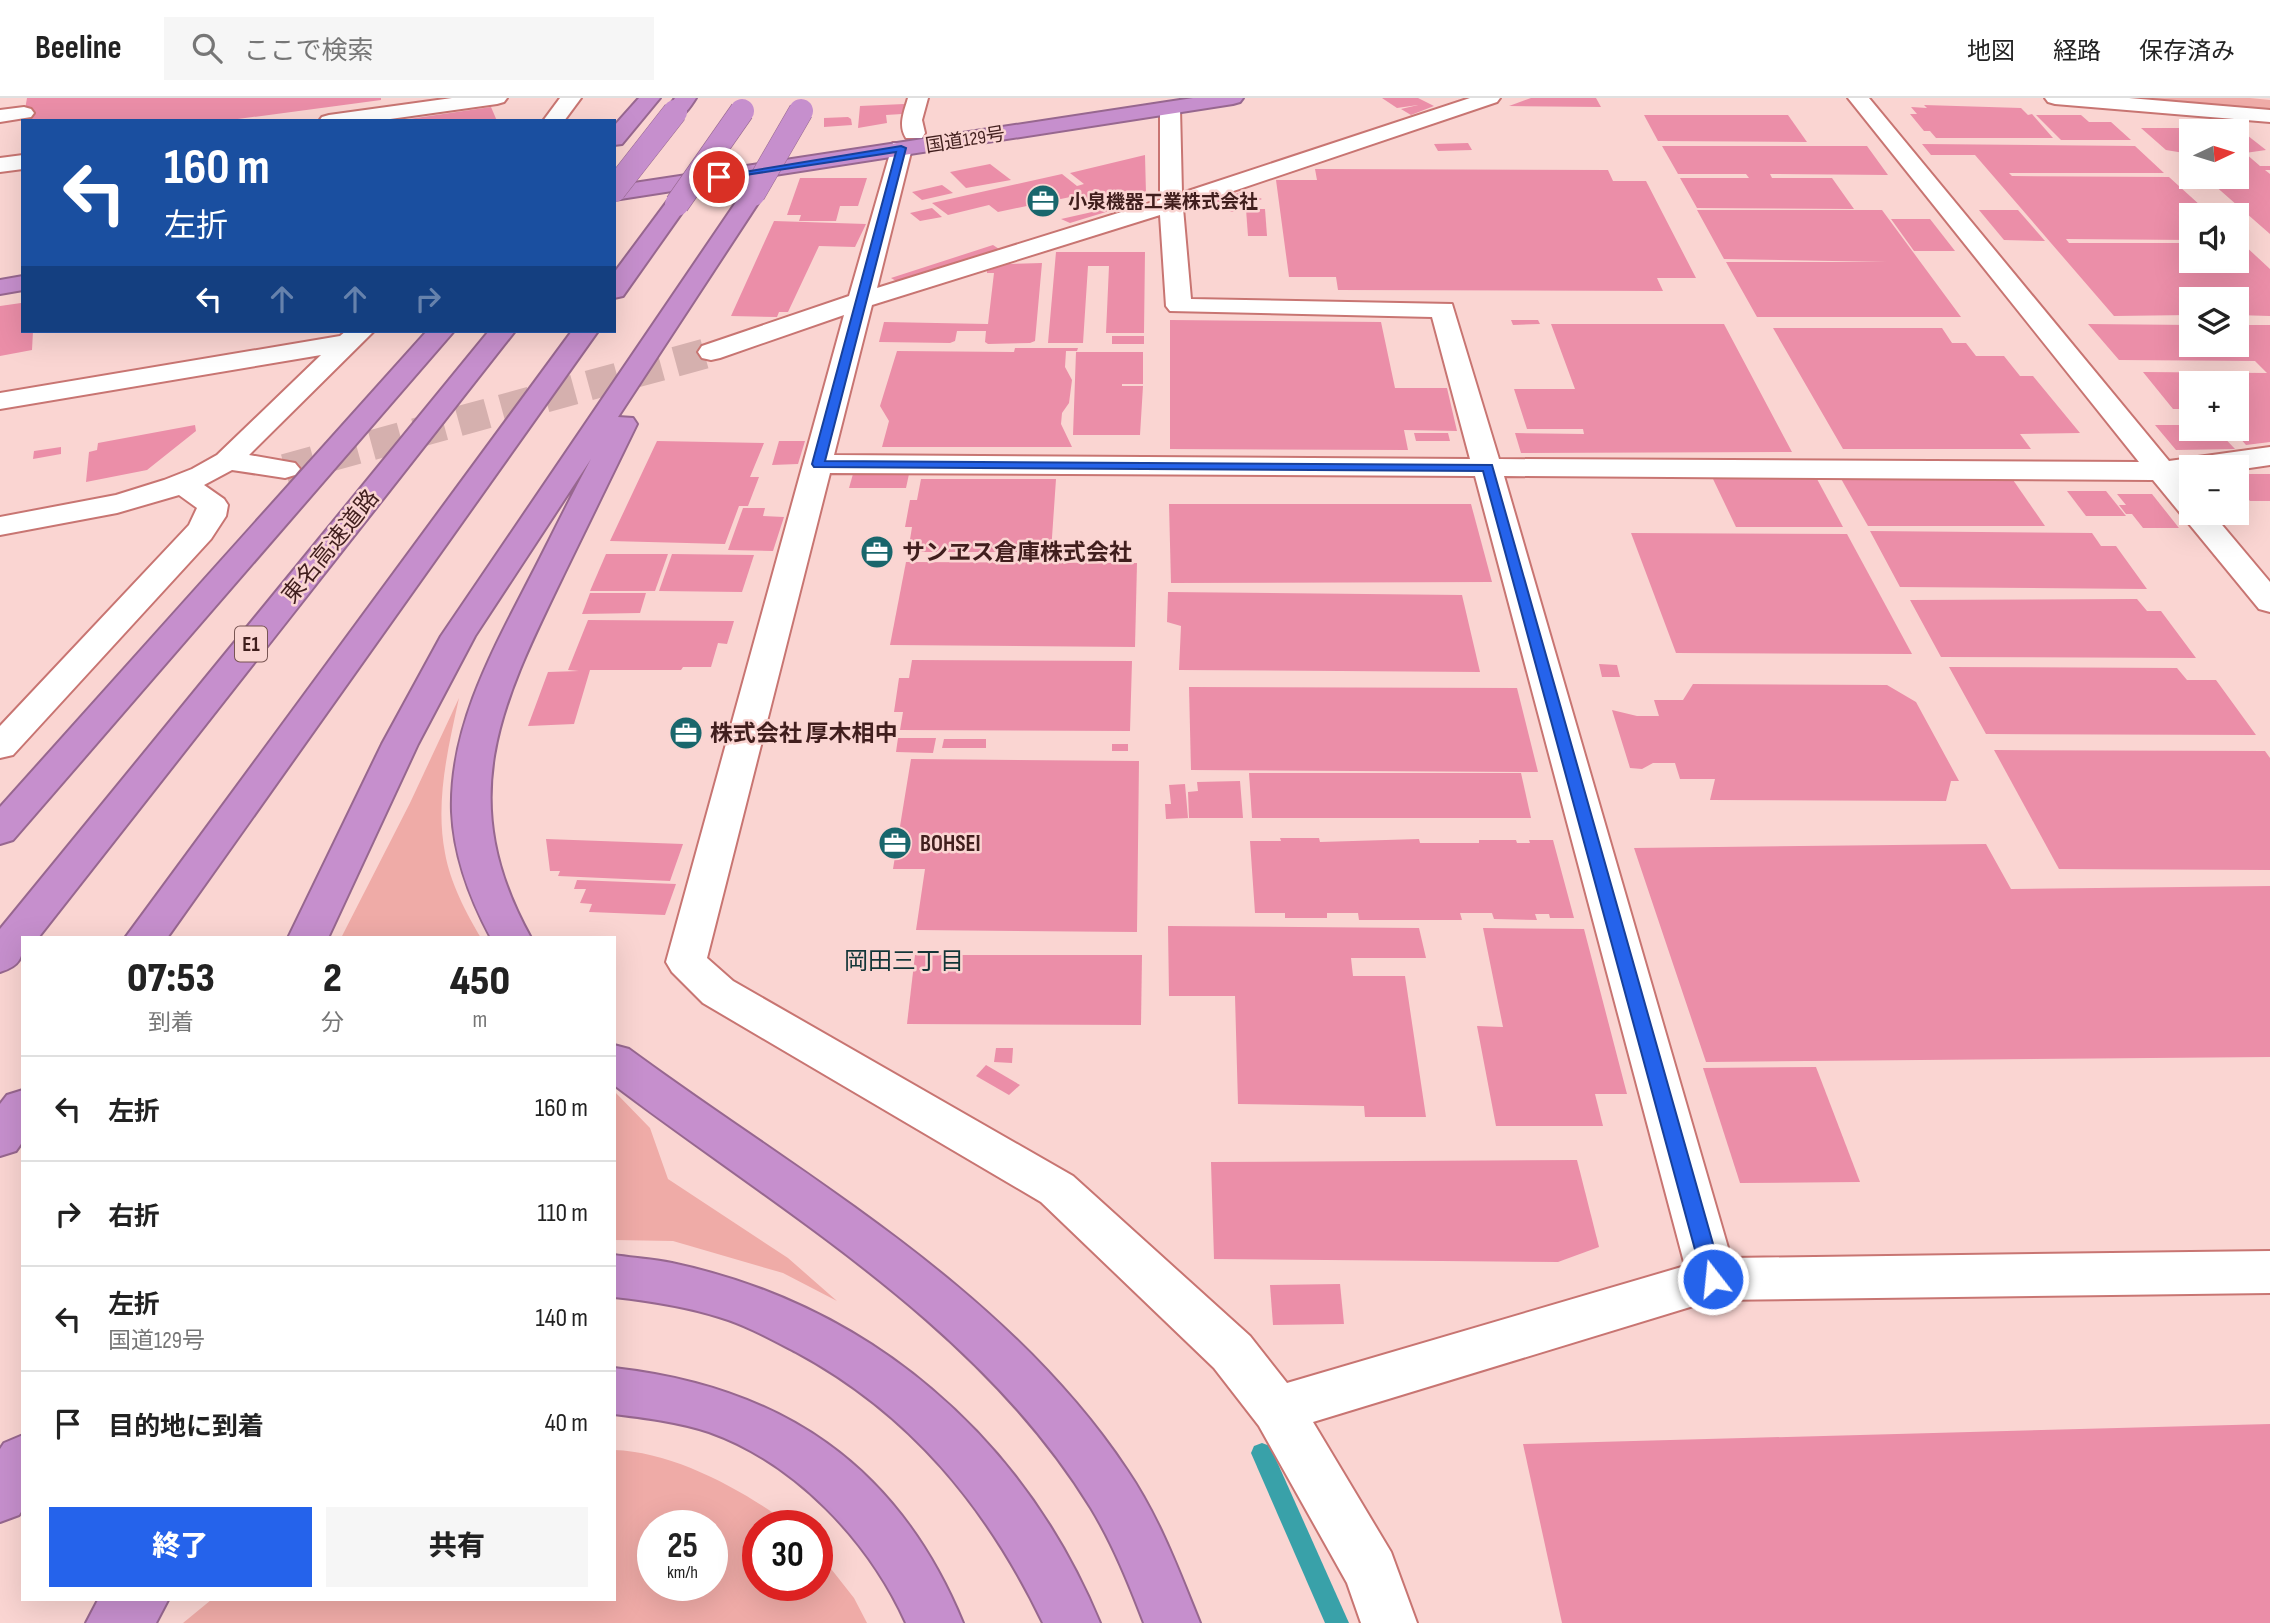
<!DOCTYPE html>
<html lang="ja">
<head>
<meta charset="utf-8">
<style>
  :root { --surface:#fff; --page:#f6f6f6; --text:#222; --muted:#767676; --line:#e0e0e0; --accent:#2563eb }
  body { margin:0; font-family:"Sofia Sans Condensed","Noto Sans JP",sans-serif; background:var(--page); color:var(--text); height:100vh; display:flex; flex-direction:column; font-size:26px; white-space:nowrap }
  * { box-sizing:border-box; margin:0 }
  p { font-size:23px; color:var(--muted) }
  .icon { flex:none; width:38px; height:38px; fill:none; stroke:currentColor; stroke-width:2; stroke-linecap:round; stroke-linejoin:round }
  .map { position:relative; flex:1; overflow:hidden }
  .drawer { position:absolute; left:21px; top:838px; width:595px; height:665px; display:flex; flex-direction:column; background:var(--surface); border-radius:0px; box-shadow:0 7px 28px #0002 }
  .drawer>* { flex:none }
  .hud { position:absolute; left:21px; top:21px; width:595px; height:214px; border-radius:0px; box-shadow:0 7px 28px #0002; background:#1a4fa0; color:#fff; overflow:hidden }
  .needle { width:46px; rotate:86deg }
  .tools { position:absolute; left:2179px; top:21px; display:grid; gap:14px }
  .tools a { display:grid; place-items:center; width:70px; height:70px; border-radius:0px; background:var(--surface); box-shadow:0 7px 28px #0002; font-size:35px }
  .speed { position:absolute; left:637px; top:1412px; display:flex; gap:14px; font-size:35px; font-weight:700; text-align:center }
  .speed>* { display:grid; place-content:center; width:91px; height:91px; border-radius:50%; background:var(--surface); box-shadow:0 7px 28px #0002; line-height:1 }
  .speed small { font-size:18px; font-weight:400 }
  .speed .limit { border:10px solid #d22; background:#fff; color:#111 }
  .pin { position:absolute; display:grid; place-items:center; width:60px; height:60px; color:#fff; margin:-30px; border:4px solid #fff; border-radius:50%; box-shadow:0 2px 7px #0007 }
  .me { position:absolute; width:77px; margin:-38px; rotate:344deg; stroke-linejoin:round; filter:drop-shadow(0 0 5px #0008) }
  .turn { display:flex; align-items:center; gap:24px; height:147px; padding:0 28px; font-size:32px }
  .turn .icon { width:91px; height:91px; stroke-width:2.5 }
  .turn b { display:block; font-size:49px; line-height:60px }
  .lanes { display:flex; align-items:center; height:66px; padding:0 28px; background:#0003; justify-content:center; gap:35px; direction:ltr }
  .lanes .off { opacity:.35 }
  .eta { display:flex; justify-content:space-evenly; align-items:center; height:119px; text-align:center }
  .eta b { font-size:42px; font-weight:800; line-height:49px }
  .cta { display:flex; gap:14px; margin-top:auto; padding:14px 28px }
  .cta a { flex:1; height:80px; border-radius:0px; background:var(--accent); color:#fff; font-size:28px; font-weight:800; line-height:80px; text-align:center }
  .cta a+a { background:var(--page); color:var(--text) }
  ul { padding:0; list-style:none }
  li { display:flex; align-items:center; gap:21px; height:105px; padding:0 28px; border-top:2px solid var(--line) }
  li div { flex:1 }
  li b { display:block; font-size:26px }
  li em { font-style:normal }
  header { display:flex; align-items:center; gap:42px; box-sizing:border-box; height:98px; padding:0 35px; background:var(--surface); border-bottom:2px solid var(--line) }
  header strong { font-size:33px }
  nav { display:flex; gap:38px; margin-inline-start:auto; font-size:24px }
  .search { width:490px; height:63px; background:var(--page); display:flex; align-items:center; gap:18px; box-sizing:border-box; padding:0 24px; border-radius:0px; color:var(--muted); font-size:26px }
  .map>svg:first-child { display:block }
  .green { fill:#efaba7; fill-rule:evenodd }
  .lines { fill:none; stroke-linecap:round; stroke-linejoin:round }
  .stream { fill:#39a1a9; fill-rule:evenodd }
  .building { fill:#eb8ea8 }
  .minor-tunnel { stroke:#d5b0ae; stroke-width:30; stroke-dasharray:30 15; stroke-linecap:butt }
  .minor-casing { stroke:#c87572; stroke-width:4 }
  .highway-casing { stroke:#97678f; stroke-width:4 }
  .minor { fill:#fff; fill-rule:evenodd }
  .highway { fill:#c68fcd; fill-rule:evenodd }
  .highway-bridge-casing { stroke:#97678f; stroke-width:25; stroke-linecap:butt }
  .highway-bridge { stroke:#c68fcd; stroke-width:24 }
  .route { fill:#2563eb; stroke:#184099; stroke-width:2 }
  .labels { text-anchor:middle; stroke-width:5; stroke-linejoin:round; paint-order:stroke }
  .far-street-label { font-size:19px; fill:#401e1d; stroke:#fad5d2 }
  .far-poi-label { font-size:19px; font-weight:bold; fill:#401e1d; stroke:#fad5d2; text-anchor:start }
  .shield { fill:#fad5d2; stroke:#785553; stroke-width:2 }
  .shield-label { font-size:21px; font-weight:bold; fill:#401e1d }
  .street-label { font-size:23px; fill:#401e1d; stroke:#fad5d2 }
  .poi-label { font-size:23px; font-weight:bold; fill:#401e1d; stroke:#fad5d2; text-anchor:start }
  .neighbourhood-label { font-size:24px; fill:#123537; stroke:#fad5d2 }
</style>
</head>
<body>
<header>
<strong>Beeline</strong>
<div class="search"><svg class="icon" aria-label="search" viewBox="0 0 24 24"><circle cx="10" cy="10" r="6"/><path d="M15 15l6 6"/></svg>ここで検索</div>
<nav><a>地図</a><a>経路</a><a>保存済み</a></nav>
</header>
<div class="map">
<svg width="2270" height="1525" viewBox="0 0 2270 1525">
  <rect width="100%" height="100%" fill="#fad5d2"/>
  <g class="green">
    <polygon points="2100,0 2250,0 2270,2 2270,14"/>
    <path d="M459 600C448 650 435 704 445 755 450 784 466 815 481 840H341L410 705Z"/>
    <polygon points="614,993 650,1030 668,1081 788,1160 837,1203 783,1175 673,1143 614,1142"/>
    <path d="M614 1352C674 1354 744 1392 791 1428H758V1488H817V1453L854 1500 867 1525H183L211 1502H614ZM653 1428H712V1488H653Z"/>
  </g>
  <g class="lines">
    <polygon class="stream" points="1262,1345 1270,1348 1349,1525 1325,1525 1251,1355 1254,1348"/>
  </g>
  <g class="building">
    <polygon points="27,0 381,0 381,2 223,23 23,23"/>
    <polygon points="1382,0 1418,0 1434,8 1411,17 1401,11 1418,7 1397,10"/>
    <polygon points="1531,0 1596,0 1601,9 1509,8"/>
    <polygon points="904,6 905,14 902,16 886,17 887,25 858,30 860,8"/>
    <polygon points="1924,7 2021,10 2028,17 2032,16 2053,40 1936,40 1930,33 1924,33 1910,16 1917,16 1911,9 1927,10"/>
    <polygon points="491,9 497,23 409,23 409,21"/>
    <polygon points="1644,17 1788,17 1807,44 1658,43"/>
    <polygon points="2036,17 2081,17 2089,24 2111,24 2131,42 2061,42"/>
    <polygon points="848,19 851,21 852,27 824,29 824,20"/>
    <polygon points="2141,30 2238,30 2266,52 2245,55 2260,68 2270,68 2270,72 2265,72 2270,76 2270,136 2205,79 2236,79 2236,33 2191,33 2191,55 2184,55 2166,52"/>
    <polygon points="1468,45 1472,52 1438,53 1434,46"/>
    <polygon points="1922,46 2135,48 2164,75 2009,75 2012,78 2169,79 2211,117 2191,117 2191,142 2066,141 2069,145 2191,145 2191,163 2236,163 2236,145 2242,145 2270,171 2270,218 2236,217 2236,201 2191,201 2191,217 2114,218 1975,57 1931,57"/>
    <polygon points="1662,48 1867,48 1888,77 1770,76 1772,80 1832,80 1854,111 1697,110 1680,80 1749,80 1746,76 1678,76"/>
    <polygon points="1145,57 1146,96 1138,98 1145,102 1070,125 1061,121 1101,112 1080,97 998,114 989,107 948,117 932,105 1062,76 1077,88 1084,86 1070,75"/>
    <polygon points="990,66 1011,82 966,90 950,74"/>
    <polygon points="1315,71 1608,72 1613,83 1646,83 1696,180 1657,180 1663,193 1338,192 1336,179 1289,179 1276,82 1317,82"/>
    <polygon points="800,80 867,80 858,108 840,108 836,123 799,123 801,117 787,117"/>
    <polygon points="942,87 953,95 922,102 912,94"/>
    <polygon points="1244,93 1262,101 1232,114 1211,105"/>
    <polygon points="932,110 942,119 920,123 910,115"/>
    <polygon points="1246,111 1265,111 1267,138 1248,138"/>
    <polygon points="1697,112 1882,112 1961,219 1757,219 1726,164 1887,164 1724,161"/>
    <polygon points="1979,112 2018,112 2045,143 2004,142"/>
    <polygon points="1891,121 1930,121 1955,153 1914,153"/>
    <polygon points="774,123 866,126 855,149 819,148 788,214 779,214 777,219 731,218"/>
    <polygon points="993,147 999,151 896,183 891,180"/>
    <polygon points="1056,154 1145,154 1144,235 1106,235 1109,168 1088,168 1083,245 1048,245"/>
    <polygon points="1042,165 1035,243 1030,245 988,246 985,244 986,233 957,233 955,243 950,245 879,244 884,224 988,226 994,175 987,175 987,173 1005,166"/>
    <polygon points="21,205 23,233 33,233 32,252 0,258 0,208"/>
    <polygon points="1170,222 1381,224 1395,290 1447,290 1457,333 1404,332 1408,352 1170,351"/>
    <polygon points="1511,222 1538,222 1540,226 1513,227"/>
    <polygon points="1551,226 1724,226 1792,354 1521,355 1515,335 1584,336 1583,331 1527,331 1514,291 1575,291"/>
    <polygon points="2088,226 2191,227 2191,247 2236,247 2236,227 2270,227 2270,344 2246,347 2232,331 2236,331 2236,285 2191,285 2191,311 2173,311 2143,274 2267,275 2255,263 2119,262"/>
    <polygon points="1773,230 1942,230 1952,245 1966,245 1976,258 2004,258 2020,278 2033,278 2080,335 2020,336 2031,351 1843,351"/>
    <rect x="1112" y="238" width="32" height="8"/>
    <polygon points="1015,250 1078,250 1077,253 1066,253 1065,269 1072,282 1069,305 1062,315 1061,326 1072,349 882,349 889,323 880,308 897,253 1014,254"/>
    <polygon points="1076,254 1143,254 1143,286 1122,286 1122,288 1143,288 1140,337 1073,337"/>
    <polygon points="195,327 196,333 147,372 86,384 89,354 97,352 98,345"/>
    <polygon points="2155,327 2191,327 2191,331 2216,331 2235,351 2176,352"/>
    <polygon points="1414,335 1448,335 1450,343 1416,343"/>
    <polygon points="657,343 764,345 750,379 759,379 748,408 739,408 725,446 610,443"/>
    <polygon points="779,343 805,343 798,366 772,367"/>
    <polygon points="61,349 61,356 33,361 34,353"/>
    <polygon points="853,376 909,376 906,390 849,390"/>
    <polygon points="2236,376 2270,376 2270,403 2250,403 2236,388"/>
    <polygon points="1840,379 2011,379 2045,428 1868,428"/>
    <polygon points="921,381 1056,381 1051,454 908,454 912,429 905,429 910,402 917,402"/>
    <polygon points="1713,381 1817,381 1843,429 1736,429"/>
    <polygon points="2067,393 2106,393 2126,418 2086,418"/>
    <polygon points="2117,396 2152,396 2179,430 2143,430 2132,416 2126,416 2119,407 2126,407"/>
    <polygon points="1169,406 1471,406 1492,484 1171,485"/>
    <polygon points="743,410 765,410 763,418 784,419 773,453 728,452"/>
    <polygon points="1870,433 2092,435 2101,448 2116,448 2147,491 1900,489"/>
    <polygon points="1631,435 1847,436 1912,556 1676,555"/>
    <polygon points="606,456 668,456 655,493 590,493"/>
    <polygon points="672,456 754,457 742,494 659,493"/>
    <polygon points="906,464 1137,465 1135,549 890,547"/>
    <polygon points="1168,494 1462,497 1480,574 1179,572 1181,528 1167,524"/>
    <polygon points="590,495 646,495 640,515 582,516"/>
    <polygon points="2137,501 2147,513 2161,513 2196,560 1941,559 1910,502"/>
    <polygon points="588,522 734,523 727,546 718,545 711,569 683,569 681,572 590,572 574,626 528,628 548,574 579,573 568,572"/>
    <polygon points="912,562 1132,563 1130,633 900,632 903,614 894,614 899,580 909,580"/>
    <polygon points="1599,566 1617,567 1620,579 1602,579"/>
    <polygon points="1949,569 2177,570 2187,582 2216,582 2256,637 1986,636"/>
    <polygon points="1693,586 1887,587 1916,604 1959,683 1951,683 1946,703 1710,702 1715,681 1680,681 1675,665 1653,665 1642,671 1630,670 1612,612 1637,618 1659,618 1654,602 1683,602"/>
    <polygon points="1189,589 1517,590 1538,674 1191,672"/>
    <polygon points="898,640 936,640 933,655 896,654"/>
    <polygon points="944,641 986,641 986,650 942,650"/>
    <rect x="1112" y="646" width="16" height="7"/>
    <polygon points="1994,652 2265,653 2270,660 2270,772 2059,771"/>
    <polygon points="911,661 1139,663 1137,834 916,832 925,771 893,771"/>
    <polygon points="1249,675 1521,675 1531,720 1252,720"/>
    <polygon points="1240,683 1243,720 1189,720 1188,694 1198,693 1197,684"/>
    <polygon points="1185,686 1188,720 1166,721 1165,706 1171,706 1169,687"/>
    <polygon points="1280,740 1319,740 1320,744 1419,741 1420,745 1479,745 1479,742 1516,742 1517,745 1530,745 1529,742 1553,742 1574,820 1550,820 1549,816 1535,816 1537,822 1494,821 1492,815 1460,815 1462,822 1359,822 1358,815 1327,815 1327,820 1285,820 1285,815 1255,815 1250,743 1281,743"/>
    <polygon points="546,741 683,746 670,783 558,778 560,773 550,773"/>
    <polygon points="1986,746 2011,791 2270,788 2270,959 1706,964 1634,750"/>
    <polygon points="577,782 676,786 665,817 589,814 592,806 580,805 586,791 574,791"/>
    <polygon points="1168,828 1419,830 1426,860 1351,860 1353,878 1405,878 1426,1019 1365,1019 1364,1008 1238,1006 1235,898 1169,898"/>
    <polygon points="1483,830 1584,831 1627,996 1595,996 1603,1028 1496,1028 1477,928 1503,929"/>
    <polygon points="915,857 1142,857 1141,927 907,926"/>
    <polygon points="996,950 1013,950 1012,965 994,964"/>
    <polygon points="986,967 1020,987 1009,997 976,978"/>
    <polygon points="1816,969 1860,1084 1740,1085 1703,970"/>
    <polygon points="1577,1062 1599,1149 1558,1164 1214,1161 1211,1064"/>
    <polygon points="1340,1186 1344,1226 1273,1227 1270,1187"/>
    <polygon points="2270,1326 2270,1525 1562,1525 1523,1346"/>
  </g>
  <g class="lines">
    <polyline class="minor-tunnel" points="285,371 711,254"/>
    <defs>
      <g id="minor">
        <polygon points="452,0 507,0 504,4 497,6 376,23 319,23 322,19 329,17"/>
        <polygon points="560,0 581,0 564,23 543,23"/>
        <path d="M908 0H928L922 22 925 35 922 40H906C898 27 904 14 908 0Z"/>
        <path d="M1470 0H1500L1497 4 1183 110 1191 201 1452 206 1499 361 2139 364 1848 0H1869L2169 363 2270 349V367L2236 372V369H2191V379L2183 380 2191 390V415H2212L2270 484V514L2259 511 2153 382 1504 378 1731 1160 2270 1153V1195L1713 1202 1313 1324 1391 1454 1417 1525H1361L1347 1485 1259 1328 1214 1270 1041 1104 703 905 672 874 666 864 844 217 720 260 711 262 702 260 698 254 702 248 849 198 893 45H909L912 50 877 190 1160 102V10L1163 6H1177L1180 10 1182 95ZM1160 117 1166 208 1170 213 1432 219 1470 361 834 357 872 207ZM830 375 1475 378 1685 1168 1287 1285 1250 1238 1073 1078 733 883 707 860Z"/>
        <polygon points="2045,0 2129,0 2270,12 2270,24 2055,6 2048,4"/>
        <polygon points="24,9 31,11 34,15 31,19 0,24 0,12"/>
        <polygon points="23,57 23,71 0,74 0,60"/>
        <polygon points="346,233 374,233 249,357 295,365 300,371 295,377 285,380 232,372 204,387 224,401 228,407 226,418 211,441 13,657 0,660 0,628 189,427 197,410 179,397 117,415 0,437 0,419 116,397 164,382 192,371 217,357 321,257 0,311 0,295 340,238"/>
      </g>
      <g id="highway">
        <polygon points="639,0 660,0 622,46 614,47 614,28"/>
        <path d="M675 0H696C688 12 683 22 668 18L665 14Z"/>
        <polygon points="1193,0 1243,0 1240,4 1233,6 614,102 614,88"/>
        <path d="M753 89 761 91 764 96 618 319 633 320 637 326C613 375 589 425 565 474 501 606 453 700 531 840H491C470 801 454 759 452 714 449 628 495 548 533 474 552 437 571 398 591 361L475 538 418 646 328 840H288L382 646 441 538 745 91Z"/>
        <polygon points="677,99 685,101 688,106 623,198 614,200 614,175 669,101"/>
        <polygon points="23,178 23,192 0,196 0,182"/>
        <polygon points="427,233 454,233 13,742 0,746 0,709"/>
        <path d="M489 233H515L38 840H23C23 860 20 868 0 874V831Z"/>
        <polygon points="572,233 598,233 167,840 125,840"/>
        <path d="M614 947 629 951C803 1079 1005 1189 1127 1372 1159 1419 1179 1473 1200 1525H1144C1129 1486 1113 1446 1091 1410 978 1226 781 1114 614 987Z"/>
        <polygon points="23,992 23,1043 16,1053 0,1058 0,1006 7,997"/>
        <path d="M614 1157C633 1160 653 1161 672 1165 870 1207 1023 1339 1100 1525H1043C987 1409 911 1316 796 1254 771 1241 746 1227 719 1219 684 1208 650 1203 614 1199Z"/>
        <path d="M614 1270C782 1289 898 1367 963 1525H906C869 1443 796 1365 709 1334 679 1324 646 1320 614 1316Z"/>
        <polygon points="23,1337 23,1411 19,1417 0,1424 0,1351 4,1345"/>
        <polygon points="98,1502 168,1502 156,1525 86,1525"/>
      </g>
    </defs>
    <use href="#minor" class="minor-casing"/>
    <use href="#highway" class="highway-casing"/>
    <use href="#minor" class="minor"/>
    <use href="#highway" class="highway"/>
    <defs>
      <g id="highway-bridge">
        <polyline points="614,92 675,14"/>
        <polyline points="753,96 801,13"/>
        <polyline points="677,106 742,13"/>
      </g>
    </defs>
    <use href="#highway-bridge" class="highway-bridge-casing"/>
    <use href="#highway-bridge" class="highway-bridge"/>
  </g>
  <polygon class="route" points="901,48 906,50 825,363 1492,367 1723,1181 1720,1187 1713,1189 1706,1187 1703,1181 1483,373 814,369 812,366 896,54 719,81 714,79"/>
  <defs>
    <symbol id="office-disc" viewBox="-11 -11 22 22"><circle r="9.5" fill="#19666c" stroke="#fad5d2"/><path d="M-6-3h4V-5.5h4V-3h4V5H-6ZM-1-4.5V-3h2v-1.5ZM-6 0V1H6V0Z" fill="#fff"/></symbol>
  </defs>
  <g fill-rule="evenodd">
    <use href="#office-disc" x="1024" y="84" width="38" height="38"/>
    <use href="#office-disc" x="858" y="435" width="38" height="38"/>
    <use href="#office-disc" x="667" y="616" width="38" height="38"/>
    <use href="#office-disc" x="876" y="726" width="38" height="38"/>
  </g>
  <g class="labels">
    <g class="far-street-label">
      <text transform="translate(965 41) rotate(-9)" y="7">国道129号</text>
    </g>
    <g class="far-poi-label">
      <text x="1068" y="110">小泉機器工業株式会社</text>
    </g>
    <rect class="shield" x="235" y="528.5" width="32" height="35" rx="5"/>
    <g class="shield-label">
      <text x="251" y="553">E1</text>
    </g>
    <g class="street-label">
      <text transform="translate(330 448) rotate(-51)" y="8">東名高速道路</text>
    </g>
    <g class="poi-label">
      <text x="902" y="462">サンヱス倉庫株式会社</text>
      <text x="710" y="643">株式会社 厚木相中</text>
      <text x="920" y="753">BOHSEI</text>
    </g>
    <g class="neighbourhood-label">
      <text x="904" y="871">岡田三丁目</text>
    </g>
  </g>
</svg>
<div class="tools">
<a><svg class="needle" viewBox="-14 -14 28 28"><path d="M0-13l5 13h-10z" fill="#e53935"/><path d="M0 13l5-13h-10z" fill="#767676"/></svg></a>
<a><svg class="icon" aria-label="sound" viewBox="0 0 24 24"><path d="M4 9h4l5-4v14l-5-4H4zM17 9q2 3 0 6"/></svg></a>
<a><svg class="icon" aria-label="layers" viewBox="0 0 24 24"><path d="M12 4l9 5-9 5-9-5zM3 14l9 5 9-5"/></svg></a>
<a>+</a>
<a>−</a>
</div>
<div class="speed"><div>25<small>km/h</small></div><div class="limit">30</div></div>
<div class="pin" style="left:719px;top:79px;background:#d93025"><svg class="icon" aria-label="arrive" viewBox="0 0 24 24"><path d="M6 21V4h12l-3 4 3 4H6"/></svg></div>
<svg class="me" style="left:1713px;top:1181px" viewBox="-20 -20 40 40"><circle r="17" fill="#2563eb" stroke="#fff" stroke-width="3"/><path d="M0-11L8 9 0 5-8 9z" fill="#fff"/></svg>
<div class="hud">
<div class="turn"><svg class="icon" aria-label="left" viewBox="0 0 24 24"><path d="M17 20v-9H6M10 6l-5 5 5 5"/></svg><div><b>160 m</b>左折</div></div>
<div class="lanes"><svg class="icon" aria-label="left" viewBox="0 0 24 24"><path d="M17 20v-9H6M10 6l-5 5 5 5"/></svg><svg class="icon off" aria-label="ahead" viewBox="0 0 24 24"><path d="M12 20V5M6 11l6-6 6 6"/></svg><svg class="icon off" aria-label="ahead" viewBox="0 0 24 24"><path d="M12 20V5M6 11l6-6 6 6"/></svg><svg class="icon off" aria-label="right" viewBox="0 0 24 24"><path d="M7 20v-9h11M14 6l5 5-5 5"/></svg></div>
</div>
<section class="drawer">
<div class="eta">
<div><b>07:53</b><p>到着</p></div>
<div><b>2</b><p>分</p></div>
<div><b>450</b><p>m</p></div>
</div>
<ul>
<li><svg class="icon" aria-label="left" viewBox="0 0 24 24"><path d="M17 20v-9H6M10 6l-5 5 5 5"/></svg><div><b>左折</b></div><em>160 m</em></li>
<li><svg class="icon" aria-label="right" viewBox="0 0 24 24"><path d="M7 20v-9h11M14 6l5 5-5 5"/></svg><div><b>右折</b></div><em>110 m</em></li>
<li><svg class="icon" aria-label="left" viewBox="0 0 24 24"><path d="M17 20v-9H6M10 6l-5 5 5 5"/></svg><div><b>左折</b><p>国道129号</p></div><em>140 m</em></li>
<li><svg class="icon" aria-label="arrive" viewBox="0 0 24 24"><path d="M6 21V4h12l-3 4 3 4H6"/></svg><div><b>目的地に到着</b></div><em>40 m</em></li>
</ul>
<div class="cta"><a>終了</a><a>共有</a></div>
</section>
</div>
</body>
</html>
